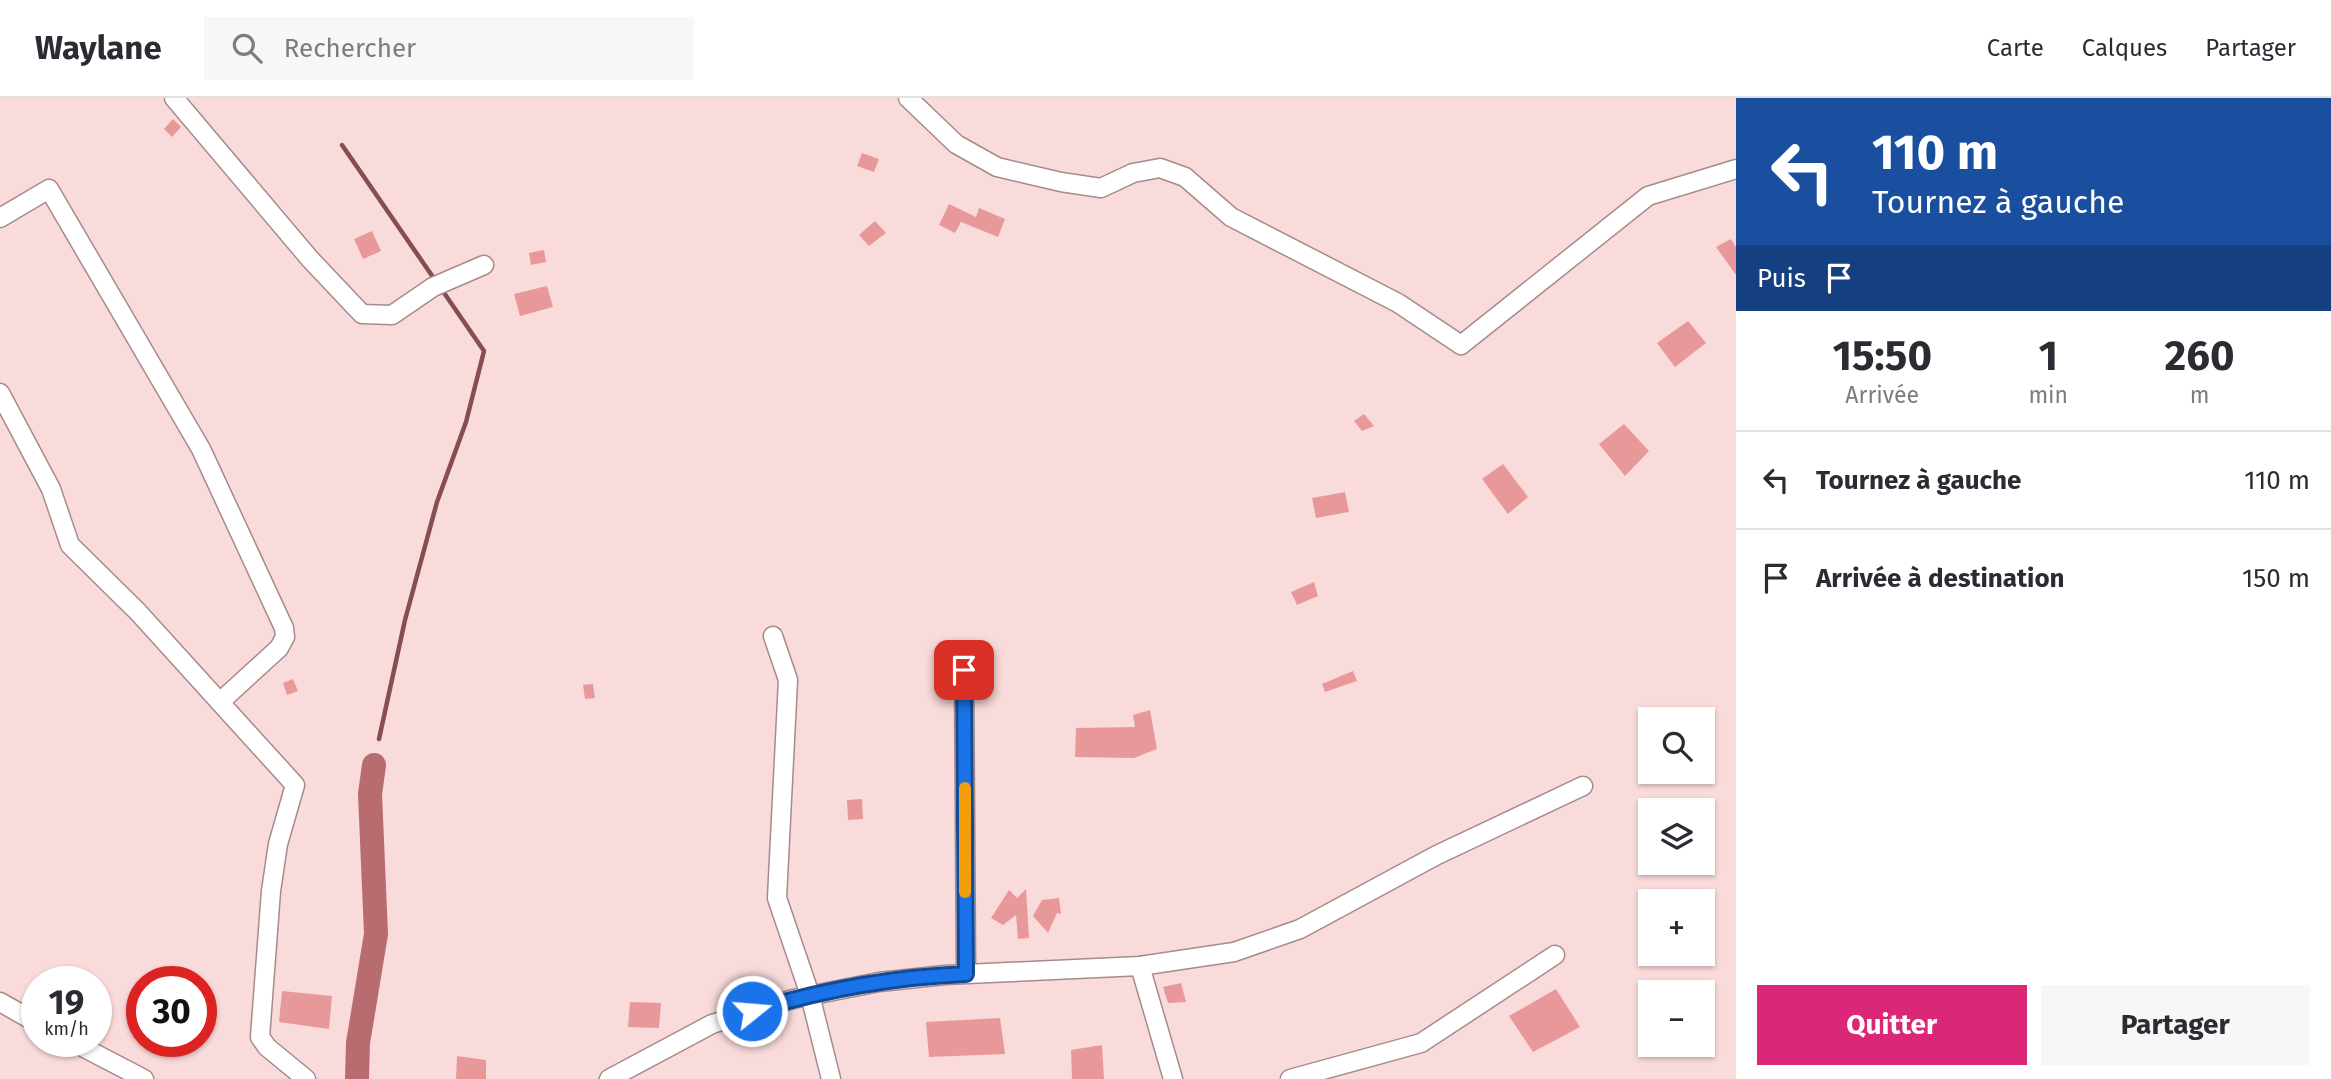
<!DOCTYPE html>
<html lang="fr">
<head>
<meta charset="utf-8">
<style>
  :root { --surface:#fff; --page:#f7f7f7; --text:#2b2b33; --muted:#7c7c81; --line:#e1e1e2; --accent:#db2777 }
  body { margin:0; font-family:"Fira Sans",sans-serif; background:var(--page); color:var(--text); height:100vh; display:flex; flex-direction:column; font-size:26px; white-space:nowrap }
  * { box-sizing:border-box; margin:0 }
  p { font-size:23px; color:var(--muted) }
  .icon { flex:none; width:38px; height:38px; fill:none; stroke:currentColor; stroke-width:2; stroke-linecap:round; stroke-linejoin:round }
  .map { position:relative; flex:1; overflow:hidden }
  .details { display:flex; flex-direction:column; background:var(--surface); width:595px }
  .details>* { flex:none }
  .banner { background:#1a4fa0; color:#fff; overflow:hidden }
  .tools { position:absolute; left:1638px; top:609px; display:grid; gap:14px }
  .tools a { display:grid; place-items:center; width:77px; height:77px; border-radius:0px; background:var(--surface); box-shadow:0 2px 5px #0004; font-size:35px }
  .speed { position:absolute; left:21px; top:868px; display:flex; gap:14px; font-size:35px; font-weight:700; text-align:center }
  .speed>* { display:grid; place-content:center; width:91px; height:91px; border-radius:50%; background:var(--surface); box-shadow:0 2px 5px #0004; line-height:1 }
  .speed small { font-size:18px; font-weight:400 }
  .speed .limit { border:10px solid #d22; background:#fff; color:#111 }
  .pin { position:absolute; display:grid; place-items:center; width:60px; height:60px; color:#fff; margin:-30px; border-radius:14px; box-shadow:0 4px 10px #0006 }
  .me { position:absolute; width:77px; margin:-38px; rotate:73deg; stroke-linejoin:round; filter:drop-shadow(0 0 5px #0008) }
  .turn { display:flex; align-items:center; gap:24px; height:147px; padding:0 21px; font-size:32px }
  .turn .icon { width:91px; height:91px; stroke-width:2.5 }
  .turn b { display:block; font-size:49px; line-height:60px }
  .then { display:flex; align-items:center; height:66px; padding:0 21px; background:#0003; gap:14px; font-size:26px }
  .eta { display:flex; justify-content:space-evenly; align-items:center; height:119px; text-align:center }
  .eta b { font-size:42px; font-weight:700; line-height:49px }
  .cta { display:flex; gap:14px; margin-top:auto; padding:14px 21px }
  .cta a { flex:1; height:80px; border-radius:0px; background:var(--accent); color:#fff; font-size:28px; font-weight:700; line-height:80px; text-align:center }
  .cta a+a { background:var(--page); color:var(--text) }
  ul { padding:0; list-style:none }
  li { display:flex; align-items:center; gap:21px; height:98px; padding:0 21px; border-top:2px solid var(--line) }
  li div { flex:1 }
  li b { display:block; font-size:26px }
  li em { font-style:normal }
  header { display:flex; align-items:center; gap:42px; box-sizing:border-box; height:98px; padding:0 35px; background:var(--surface); border-bottom:2px solid var(--line) }
  header strong { font-size:33px }
  nav { display:flex; gap:38px; margin-inline-start:auto; font-size:24px }
  .search { width:490px; height:63px; background:var(--page); display:flex; align-items:center; gap:18px; box-sizing:border-box; padding:0 24px; border-radius:0px; color:var(--muted); font-size:26px }
  main { display:flex; flex:1; min-height:0 }
  .map>svg:first-child { display:block }
  .lines { fill:none; stroke-linecap:round; stroke-linejoin:round }
  .stream { stroke:#874e50; stroke-width:4.5 }
  .river { stroke:#b96c6f; stroke-width:24 }
  .building { fill:#e9989a }
  .minor-casing { stroke:#a78a8a; stroke-width:21 }
  .minor { stroke:#fff; stroke-width:18 }
  .route-casing { stroke:#114b97; stroke-width:18 }
  .route { stroke:#1a73e8; stroke-width:12 }
  .slow { stroke:#f59e0b; stroke-width:12 }
</style>
</head>
<body>
<header>
<strong>Waylane</strong>
<div class="search"><svg class="icon" aria-label="search" viewBox="0 0 24 24"><circle cx="10" cy="10" r="6"/><path d="M15 15l6 6"/></svg>Rechercher</div>
<nav><a>Carte</a><a>Calques</a><a>Partager</a></nav>
</header>
<main>
<div class="map">
<svg width="1736" height="981" viewBox="0 0 1736 981">
  <rect width="100%" height="100%" fill="#fadbdb"/>
  <g class="lines">
    <g class="stream">
      <polyline points="342,47 435,182"/>
      <polyline points="379,641 405,522 437,404 466,324 484,253 440,189"/>
    </g>
    <polyline class="river" points="357,981 358,945 376,836 370,696 374,667"/>
  </g>
  <g class="building">
    <polygon points="173,21 181,29 172,39 164,31"/>
    <polygon points="862,55 879,61 874,74 857,68"/>
    <polygon points="949,106 976,119 979,110 1005,121 998,139 961,124 955,135 939,127"/>
    <polygon points="875,123 886,135 869,148 859,137"/>
    <polygon points="372,133 381,153 363,161 354,141"/>
    <polygon points="1731,141 1736,149 1736,177 1716,149"/>
    <polygon points="544,152 546,164 531,167 529,155"/>
    <polygon points="547,188 553,209 520,218 514,196"/>
    <polygon points="1688,223 1706,245 1675,269 1657,245"/>
    <polygon points="1364,316 1374,328 1362,333 1354,323"/>
    <polygon points="1624,326 1649,353 1625,378 1599,346"/>
    <polygon points="1503,366 1528,399 1508,416 1482,381"/>
    <polygon points="1345,394 1349,414 1316,420 1312,400"/>
    <polygon points="1314,484 1318,498 1297,507 1291,494"/>
    <polygon points="1353,573 1357,583 1325,594 1322,586"/>
    <polygon points="293,581 298,593 287,597 283,585"/>
    <polygon points="593,586 595,600 585,601 583,587"/>
    <polygon points="1150,612 1157,651 1134,660 1075,659 1076,630 1135,629 1133,617"/>
    <polygon points="862,701 863,721 848,722 847,702"/>
    <polygon points="1026,791 1029,840 1018,841 1016,817 1003,827 991,820 1009,792 1017,800"/>
    <polygon points="1059,800 1061,816 1057,815 1048,835 1033,818 1042,802"/>
    <polygon points="1181,885 1186,904 1168,905 1163,889"/>
    <polygon points="1556,891 1580,929 1533,954 1509,918"/>
    <polygon points="282,893 332,898 329,931 279,924"/>
    <polygon points="630,904 661,905 659,930 628,929"/>
    <polygon points="1000,920 1005,956 929,959 926,924"/>
    <polygon points="1102,947 1104,981 1072,981 1071,952"/>
    <polygon points="457,958 486,962 486,981 456,981"/>
  </g>
  <g class="lines">
    <defs>
      <g id="minor">
        <polyline points="174,0 310,161 362,216 392,217 433,189 484,167"/>
        <polyline points="908,0 956,46 997,69 1061,84 1101,90 1133,75 1160,70 1185,79 1231,119 1398,205 1461,247 1648,98 1736,71"/>
        <polyline points="0,120 49,91 201,351 284,530 285,539 279,550 220,604"/>
        <polyline points="0,295 51,391 70,447 138,514 295,687 278,746 271,793 260,939 267,949 306,981"/>
        <polyline points="773,538 788,582 777,800 810,897 831,981"/>
        <polyline points="964,572 966,875"/>
        <polyline points="1140,868 1173,981"/>
        <polyline points="0,904 37,925"/>
        <polyline points="71,943 144,981"/>
        <polyline points="609,981 712,926 793,901 879,884 945,877 1140,868 1234,854 1300,831 1437,757 1583,688"/>
        <polyline points="1290,981 1421,945 1555,857"/>
      </g>
    </defs>
    <use href="#minor" class="minor-casing"/>
    <use href="#minor" class="minor"/>
  </g>
  <g class="lines">
    <defs>
      <path id="route" d="M752 913C822 892 894 879 966 876L964 572"/>
    </defs>
    <use href="#route" class="route-casing"/>
    <use href="#route" class="route"/>
    <polyline class="slow" points="965,690 965,794"/>
  </g>
</svg>
<div class="tools">
<a><svg class="icon" aria-label="search" viewBox="0 0 24 24"><circle cx="10" cy="10" r="6"/><path d="M15 15l6 6"/></svg></a>
<a><svg class="icon" aria-label="layers" viewBox="0 0 24 24"><path d="M12 4l9 5-9 5-9-5zM3 14l9 5 9-5"/></svg></a>
<a>+</a>
<a>−</a>
</div>
<div class="speed"><div>19<small>km/h</small></div><div class="limit">30</div></div>
<div class="pin" style="left:964px;top:572px;background:#d93025"><svg class="icon" aria-label="arrive" viewBox="0 0 24 24"><path d="M6 21V4h12l-3 4 3 4H6"/></svg></div>
<svg class="me" style="left:752px;top:913px" viewBox="-20 -20 40 40"><circle r="17" fill="#1a73e8" stroke="#fff" stroke-width="3"/><path d="M0-11L8 9 0 5-8 9z" fill="#fff"/></svg>
</div>
<section class="details">
<div class="banner">
<div class="turn"><svg class="icon" aria-label="left" viewBox="0 0 24 24"><path d="M17 20v-9H6M10 6l-5 5 5 5"/></svg><div><b>110 m</b>Tournez à gauche</div></div>
<div class="then">Puis<svg class="icon" aria-label="arrive" viewBox="0 0 24 24"><path d="M6 21V4h12l-3 4 3 4H6"/></svg></div>
</div>
<div class="eta">
<div><b>15:50</b><p>Arrivée</p></div>
<div><b>1</b><p>min</p></div>
<div><b>260</b><p>m</p></div>
</div>
<ul>
<li><svg class="icon" aria-label="left" viewBox="0 0 24 24"><path d="M17 20v-9H6M10 6l-5 5 5 5"/></svg><div><b>Tournez à gauche</b></div><em>110 m</em></li>
<li><svg class="icon" aria-label="arrive" viewBox="0 0 24 24"><path d="M6 21V4h12l-3 4 3 4H6"/></svg><div><b>Arrivée à destination</b></div><em>150 m</em></li>
</ul>
<div class="cta"><a>Quitter</a><a>Partager</a></div>
</section>
</main>
</body>
</html>
